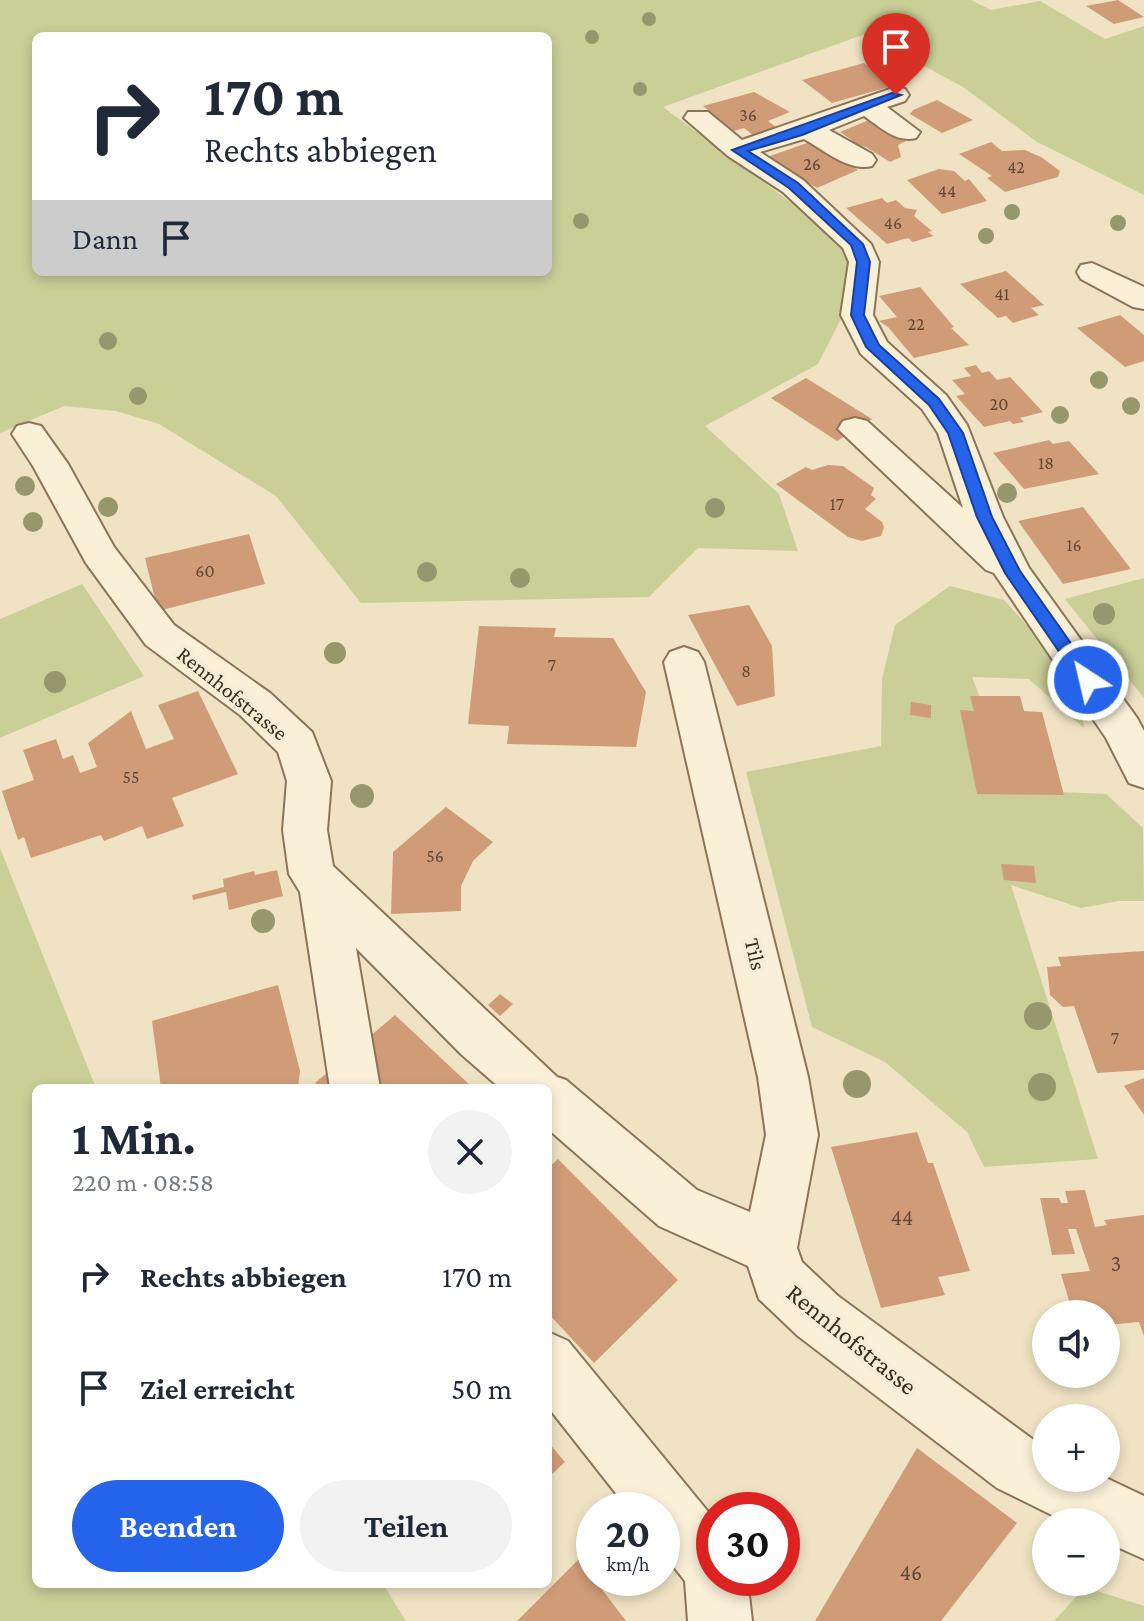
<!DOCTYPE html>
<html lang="de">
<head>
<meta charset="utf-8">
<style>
  :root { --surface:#fff; --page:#f2f2f3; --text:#1f2937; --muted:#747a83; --accent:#2563eb }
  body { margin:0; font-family:"Crimson Pro",serif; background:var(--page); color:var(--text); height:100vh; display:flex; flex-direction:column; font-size:30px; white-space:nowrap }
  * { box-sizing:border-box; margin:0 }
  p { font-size:26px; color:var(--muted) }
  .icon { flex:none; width:44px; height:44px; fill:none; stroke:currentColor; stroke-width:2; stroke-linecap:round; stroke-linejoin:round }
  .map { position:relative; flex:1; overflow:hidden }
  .details { position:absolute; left:32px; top:1084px; width:520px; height:504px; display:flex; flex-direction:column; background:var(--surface); border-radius:12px; box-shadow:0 4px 12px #0003 }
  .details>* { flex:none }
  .guide { position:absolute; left:32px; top:32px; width:520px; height:244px; border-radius:12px; box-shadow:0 4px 12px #0003; background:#fff; color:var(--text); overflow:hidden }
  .buttons { position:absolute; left:1032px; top:1300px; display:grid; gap:16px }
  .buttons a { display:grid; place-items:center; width:88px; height:88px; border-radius:50%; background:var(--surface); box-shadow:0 4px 12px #0003; font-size:40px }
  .speed { position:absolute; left:576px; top:1492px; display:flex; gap:16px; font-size:40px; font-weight:700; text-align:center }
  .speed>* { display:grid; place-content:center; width:104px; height:104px; border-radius:50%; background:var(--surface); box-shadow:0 4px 12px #0003; line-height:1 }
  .speed small { font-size:20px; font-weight:400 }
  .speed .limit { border:12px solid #d22; background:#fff; color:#111 }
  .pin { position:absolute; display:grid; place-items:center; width:68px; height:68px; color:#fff; margin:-82px -34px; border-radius:50% 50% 50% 0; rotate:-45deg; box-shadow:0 0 8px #0007 }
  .pin .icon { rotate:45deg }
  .me { position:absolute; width:88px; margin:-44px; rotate:325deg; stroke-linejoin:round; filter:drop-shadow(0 0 6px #0008) }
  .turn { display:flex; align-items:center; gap:28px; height:168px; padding:0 40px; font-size:36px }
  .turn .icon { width:104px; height:104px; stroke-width:2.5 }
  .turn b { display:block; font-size:56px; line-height:68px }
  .then { display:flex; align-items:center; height:76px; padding:0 40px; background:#0003; gap:16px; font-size:30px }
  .round { display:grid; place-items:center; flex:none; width:84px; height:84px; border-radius:42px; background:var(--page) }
  .headline { display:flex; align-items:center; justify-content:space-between; height:136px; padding:0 40px }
  h1 { font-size:48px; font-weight:700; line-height:60px }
  .button { display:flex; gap:16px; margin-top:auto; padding:16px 40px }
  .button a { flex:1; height:92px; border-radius:48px; background:var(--accent); color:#fff; font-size:32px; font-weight:700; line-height:92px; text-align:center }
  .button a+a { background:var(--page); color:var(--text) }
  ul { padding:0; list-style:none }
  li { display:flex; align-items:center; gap:24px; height:112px; padding:0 40px }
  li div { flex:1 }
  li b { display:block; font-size:30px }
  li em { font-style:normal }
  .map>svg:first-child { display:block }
  .green { fill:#c9cf97; fill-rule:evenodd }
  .building { fill:#d09c78 }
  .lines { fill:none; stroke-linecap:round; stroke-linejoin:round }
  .minor-casing { stroke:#8c7459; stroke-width:4 }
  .minor { fill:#faf0d8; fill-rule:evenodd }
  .tree { fill:#96976c }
  .route { fill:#2563eb; stroke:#184099; stroke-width:2 }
  .labels { text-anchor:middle; stroke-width:8; stroke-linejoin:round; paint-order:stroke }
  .number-label { font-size:18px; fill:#614834 }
  .street-label { font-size:22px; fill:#3c2c1e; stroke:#f7edd5 }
  .near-number-label { font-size:22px; fill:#614834 }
  .near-street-label { font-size:26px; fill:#3c2c1e; stroke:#f7edd5 }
</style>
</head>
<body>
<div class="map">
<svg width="1144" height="1621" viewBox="0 0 1144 1621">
  <rect width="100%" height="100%" fill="#f0e3c4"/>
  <g class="green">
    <path d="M0 0H971L991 10 1040 1 1105 39 1144 26V195L1037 142 963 87 865 34 663 107 825 228 852 260 846 309 818 364 705 426 779 494 798 551 698 548 649 597 361 603 276 496 159 424 116 411 64 406 0 433ZM36 36H548V272H36Z"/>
    <polygon points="1144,578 1144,698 1065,599"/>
    <polygon points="82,584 144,676 0,738 0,619"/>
    <polygon points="950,586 1004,600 1039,639 1081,701 1084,728 1029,679 972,677 1016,790 1106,794 1143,828 1144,901 1118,901 1081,908 1011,885 1098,1159 984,1167 967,1132 885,1062 812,1027 746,772 881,746 882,679 895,625"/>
    <polygon points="0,848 96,1088 36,1088 36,1584 383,1584 406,1621 0,1621"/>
    <polygon points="1085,1587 1144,1606 1144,1621 1054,1621"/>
  </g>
  <g class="building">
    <polygon points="1118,0 1144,17 1114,24 1086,6"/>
    <polygon points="864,63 896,85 832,103 802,80"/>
    <polygon points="754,92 790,112 768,121 777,128 753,135 744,128 734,131 703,106"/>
    <polygon points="937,100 973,120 942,133 910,114 913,110"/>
    <polygon points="869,120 906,141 898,145 901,157 890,162 866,147 851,144 852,140 840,132"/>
    <polygon points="810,142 858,170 817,188 767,157"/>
    <polygon points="991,142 1002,151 1025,150 1041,157 1060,171 1058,177 1005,192 987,178 992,176 959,154"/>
    <polygon points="939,169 954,171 965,181 969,179 987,201 942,214 907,180"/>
    <polygon points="882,198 887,203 896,200 905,208 917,210 914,216 932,231 928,232 933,236 913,242 908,238 887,244 846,208"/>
    <polygon points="1006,271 1044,305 1031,308 1039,315 1013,323 1006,316 998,318 960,284"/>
    <polygon points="920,287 954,327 951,328 969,345 914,358 888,327 879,321 897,317 879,296"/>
    <polygon points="1120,315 1144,335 1144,361 1125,367 1077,328"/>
    <polygon points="976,365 982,373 989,371 997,380 1010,377 1043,412 1020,418 1024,422 1013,424 1010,421 984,427 956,396 965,394 952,380 971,376 964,368"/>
    <polygon points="806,378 872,419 837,441 771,398"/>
    <polygon points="1049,440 1053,444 1069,441 1099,474 1024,489 993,453"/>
    <polygon points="828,465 843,466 874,488 871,495 876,499 865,509 882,522 884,527 881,536 862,541 848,537 776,484 806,467 812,470"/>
    <polygon points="1083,507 1131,569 1063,584 1018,521"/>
    <polygon points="249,534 265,584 158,611 145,558"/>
    <polygon points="749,605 772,646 775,696 737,706 688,615"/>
    <polygon points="479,626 556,628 554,637 613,638 646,692 636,747 507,744 509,726 468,724"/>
    <polygon points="198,691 238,774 172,798 184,826 147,839 142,826 104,841 101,835 31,858 24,837 18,840 2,791 34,780 23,750 56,739 63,759 73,755 80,773 97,767 88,743 131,711 146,749 174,739 158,705"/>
    <polygon points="970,696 1020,696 1024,711 1042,712 1064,795 977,794 960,710 974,711"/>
    <polygon points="911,702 931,705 931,718 910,715"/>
    <polygon points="446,807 493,842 473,861 461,886 461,911 391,914 393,852"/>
    <polygon points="1001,864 1034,866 1036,883 1004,880"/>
    <polygon points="277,870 283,896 229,910 226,892 193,900 192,895 224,887 223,879 254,871 255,875"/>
    <polygon points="1144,951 1144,1070 1097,1073 1074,1006 1063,1007 1050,995 1047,967 1061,966 1058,957"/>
    <polygon points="278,985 300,1071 298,1088 161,1088 152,1021"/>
    <polygon points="500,994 513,1004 500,1016 488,1005"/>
    <polygon points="395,1015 473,1088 320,1088 315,1083"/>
    <polygon points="1144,1078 1144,1115 1124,1086"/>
    <polygon points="917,1132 928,1163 933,1163 970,1271 938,1277 945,1295 881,1308 831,1147"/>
    <polygon points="558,1159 678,1280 594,1363 548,1313 548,1168"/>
    <polygon points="1085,1190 1095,1227 1107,1225 1104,1220 1144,1215 1144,1336 1139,1322 1108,1325 1104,1313 1073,1314 1061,1274 1090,1271 1076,1229 1068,1229 1075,1254 1052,1255 1040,1198 1059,1198 1061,1203 1068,1203 1065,1191"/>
    <polygon points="548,1442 565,1462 548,1478"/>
    <polygon points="917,1448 1017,1523 941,1621 815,1621"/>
    <polygon points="579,1559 626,1621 517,1621"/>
  </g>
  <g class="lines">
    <defs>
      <g id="minor">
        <path d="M896 87 905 89 909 95 905 101 887 107 920 132 916 138C896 143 880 127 864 116L829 130 872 154 876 160 872 166C849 172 824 150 804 139L760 152 803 180 871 244 879 262 873 315 887 342 946 395 967 425 1003 517 1029 568 1137 718 1144 731V788L1129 783 1106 738 994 573 986 570 838 429 843 421 855 418 867 421 963 508 938 433 922 409 861 354 841 315 849 262 843 248 783 192 728 156 684 118 688 112H708L742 140Z"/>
        <polygon points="1092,263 1144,287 1144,309 1133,307 1081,279 1077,272 1081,265"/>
        <polygon points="29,423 41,426 68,464 114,547 174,625 270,693 312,732 331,781 327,830 333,866 557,1077 566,1080 697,1190 750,1212 766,1135 758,1077 664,662 670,652 684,647 698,652 704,662 808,1077 818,1135 797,1248 802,1262 838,1296 1046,1449 1046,1478 1106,1478 1144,1496 1144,1559 1106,1542 1106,1522 1066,1522 997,1488 798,1336 759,1299 748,1266 659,1226 548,1129 548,1088 500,1088 461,1054 356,948 380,1088 330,1088 300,892 289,874 283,830 287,781 278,752 240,715 146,645 86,563 33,466 12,434 17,426"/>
        <polygon points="548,1332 568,1341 714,1519 714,1578 747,1578 752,1621 688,1621 685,1581 662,1552 662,1510 629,1510 548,1407"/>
      </g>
    </defs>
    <use href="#minor" class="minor-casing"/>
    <use href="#minor" class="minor"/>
  </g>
  <g class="tree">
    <circle cx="649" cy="19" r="7"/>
    <circle cx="592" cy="37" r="7"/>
    <circle cx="640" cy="89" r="7"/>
    <circle cx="1012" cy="212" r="8"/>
    <circle cx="581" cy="221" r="8"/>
    <circle cx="1118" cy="223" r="8"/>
    <circle cx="986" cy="236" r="8"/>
    <circle cx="108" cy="341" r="9"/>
    <circle cx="1099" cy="380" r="9"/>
    <circle cx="138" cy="396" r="9"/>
    <circle cx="1131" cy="406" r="9"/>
    <circle cx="1060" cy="415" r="9"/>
    <circle cx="25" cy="486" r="10"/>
    <circle cx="1007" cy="493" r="10"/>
    <circle cx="108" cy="507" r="10"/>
    <circle cx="715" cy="508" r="10"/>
    <circle cx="33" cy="522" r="10"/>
    <circle cx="427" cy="572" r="10"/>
    <circle cx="520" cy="578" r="10"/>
    <circle cx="1104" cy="614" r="11"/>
    <circle cx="335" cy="653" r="11"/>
    <circle cx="55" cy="682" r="11"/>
    <circle cx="362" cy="796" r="12"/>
    <circle cx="263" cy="921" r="12"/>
    <circle cx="1038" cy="1016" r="14"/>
    <circle cx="857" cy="1084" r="14"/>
    <circle cx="1042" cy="1087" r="14"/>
  </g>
  <polygon class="route" points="892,93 901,95 802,135 748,151 798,183 863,244 870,262 864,315 879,345 939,399 963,433 992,517 1020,571 1094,676 1096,680 1094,685 1082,685 1005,573 977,517 948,433 929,405 866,347 851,315 857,262 851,245 789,188 732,150"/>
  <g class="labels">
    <g class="number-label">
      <text x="748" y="121">36</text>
      <text x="812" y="170">26</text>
      <text x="1016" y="173">42</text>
      <text x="947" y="197">44</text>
      <text x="893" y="229">46</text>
      <text x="1002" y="300">41</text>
      <text x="916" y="330">22</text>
      <text x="999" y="410">20</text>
      <text x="1046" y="469">18</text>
      <text x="837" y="510">17</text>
      <text x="1074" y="551">16</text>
      <text x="205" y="577">60</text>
      <text x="552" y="671">7</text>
      <text x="746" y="677">8</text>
      <text x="131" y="783">55</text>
      <text x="435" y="862">56</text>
      <text x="1115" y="1044">7</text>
    </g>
    <g class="street-label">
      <text transform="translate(233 693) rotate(39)" y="8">Rennhofstrasse</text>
      <text transform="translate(756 954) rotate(77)" y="8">Tils</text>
    </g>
    <g class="near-number-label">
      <text x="902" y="1225">44</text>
      <text x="1116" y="1271">3</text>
      <text x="911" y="1580">46</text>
    </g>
    <g class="near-street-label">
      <text transform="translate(852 1339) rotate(39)" y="9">Rennhofstrasse</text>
    </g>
  </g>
</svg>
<div class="buttons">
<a><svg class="icon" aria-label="sound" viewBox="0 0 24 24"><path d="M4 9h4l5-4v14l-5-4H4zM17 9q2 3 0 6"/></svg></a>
<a>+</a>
<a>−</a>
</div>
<div class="speed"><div>20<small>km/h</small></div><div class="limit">30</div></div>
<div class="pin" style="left:896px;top:95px;background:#d93025"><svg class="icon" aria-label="arrive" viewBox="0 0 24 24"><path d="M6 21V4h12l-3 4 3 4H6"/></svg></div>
<svg class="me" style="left:1088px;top:680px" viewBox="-20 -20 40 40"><circle r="17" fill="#2563eb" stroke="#fff" stroke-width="3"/><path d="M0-11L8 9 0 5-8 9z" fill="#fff"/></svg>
<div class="guide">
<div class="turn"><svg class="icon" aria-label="right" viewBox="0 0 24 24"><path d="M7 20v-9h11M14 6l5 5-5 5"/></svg><div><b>170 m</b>Rechts abbiegen</div></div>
<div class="then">Dann<svg class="icon" aria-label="arrive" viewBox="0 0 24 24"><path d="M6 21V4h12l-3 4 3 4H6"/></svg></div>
</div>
<section class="details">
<div class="headline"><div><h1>1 Min.</h1><p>220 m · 08:58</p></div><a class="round"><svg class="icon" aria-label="close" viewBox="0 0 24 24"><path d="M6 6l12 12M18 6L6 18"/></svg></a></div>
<ul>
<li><svg class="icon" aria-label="right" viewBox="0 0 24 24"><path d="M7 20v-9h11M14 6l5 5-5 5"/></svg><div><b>Rechts abbiegen</b></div><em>170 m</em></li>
<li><svg class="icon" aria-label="arrive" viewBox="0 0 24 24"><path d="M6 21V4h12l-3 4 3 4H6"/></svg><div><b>Ziel erreicht</b></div><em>50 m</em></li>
</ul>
<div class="button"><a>Beenden</a><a>Teilen</a></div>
</section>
</div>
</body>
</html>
